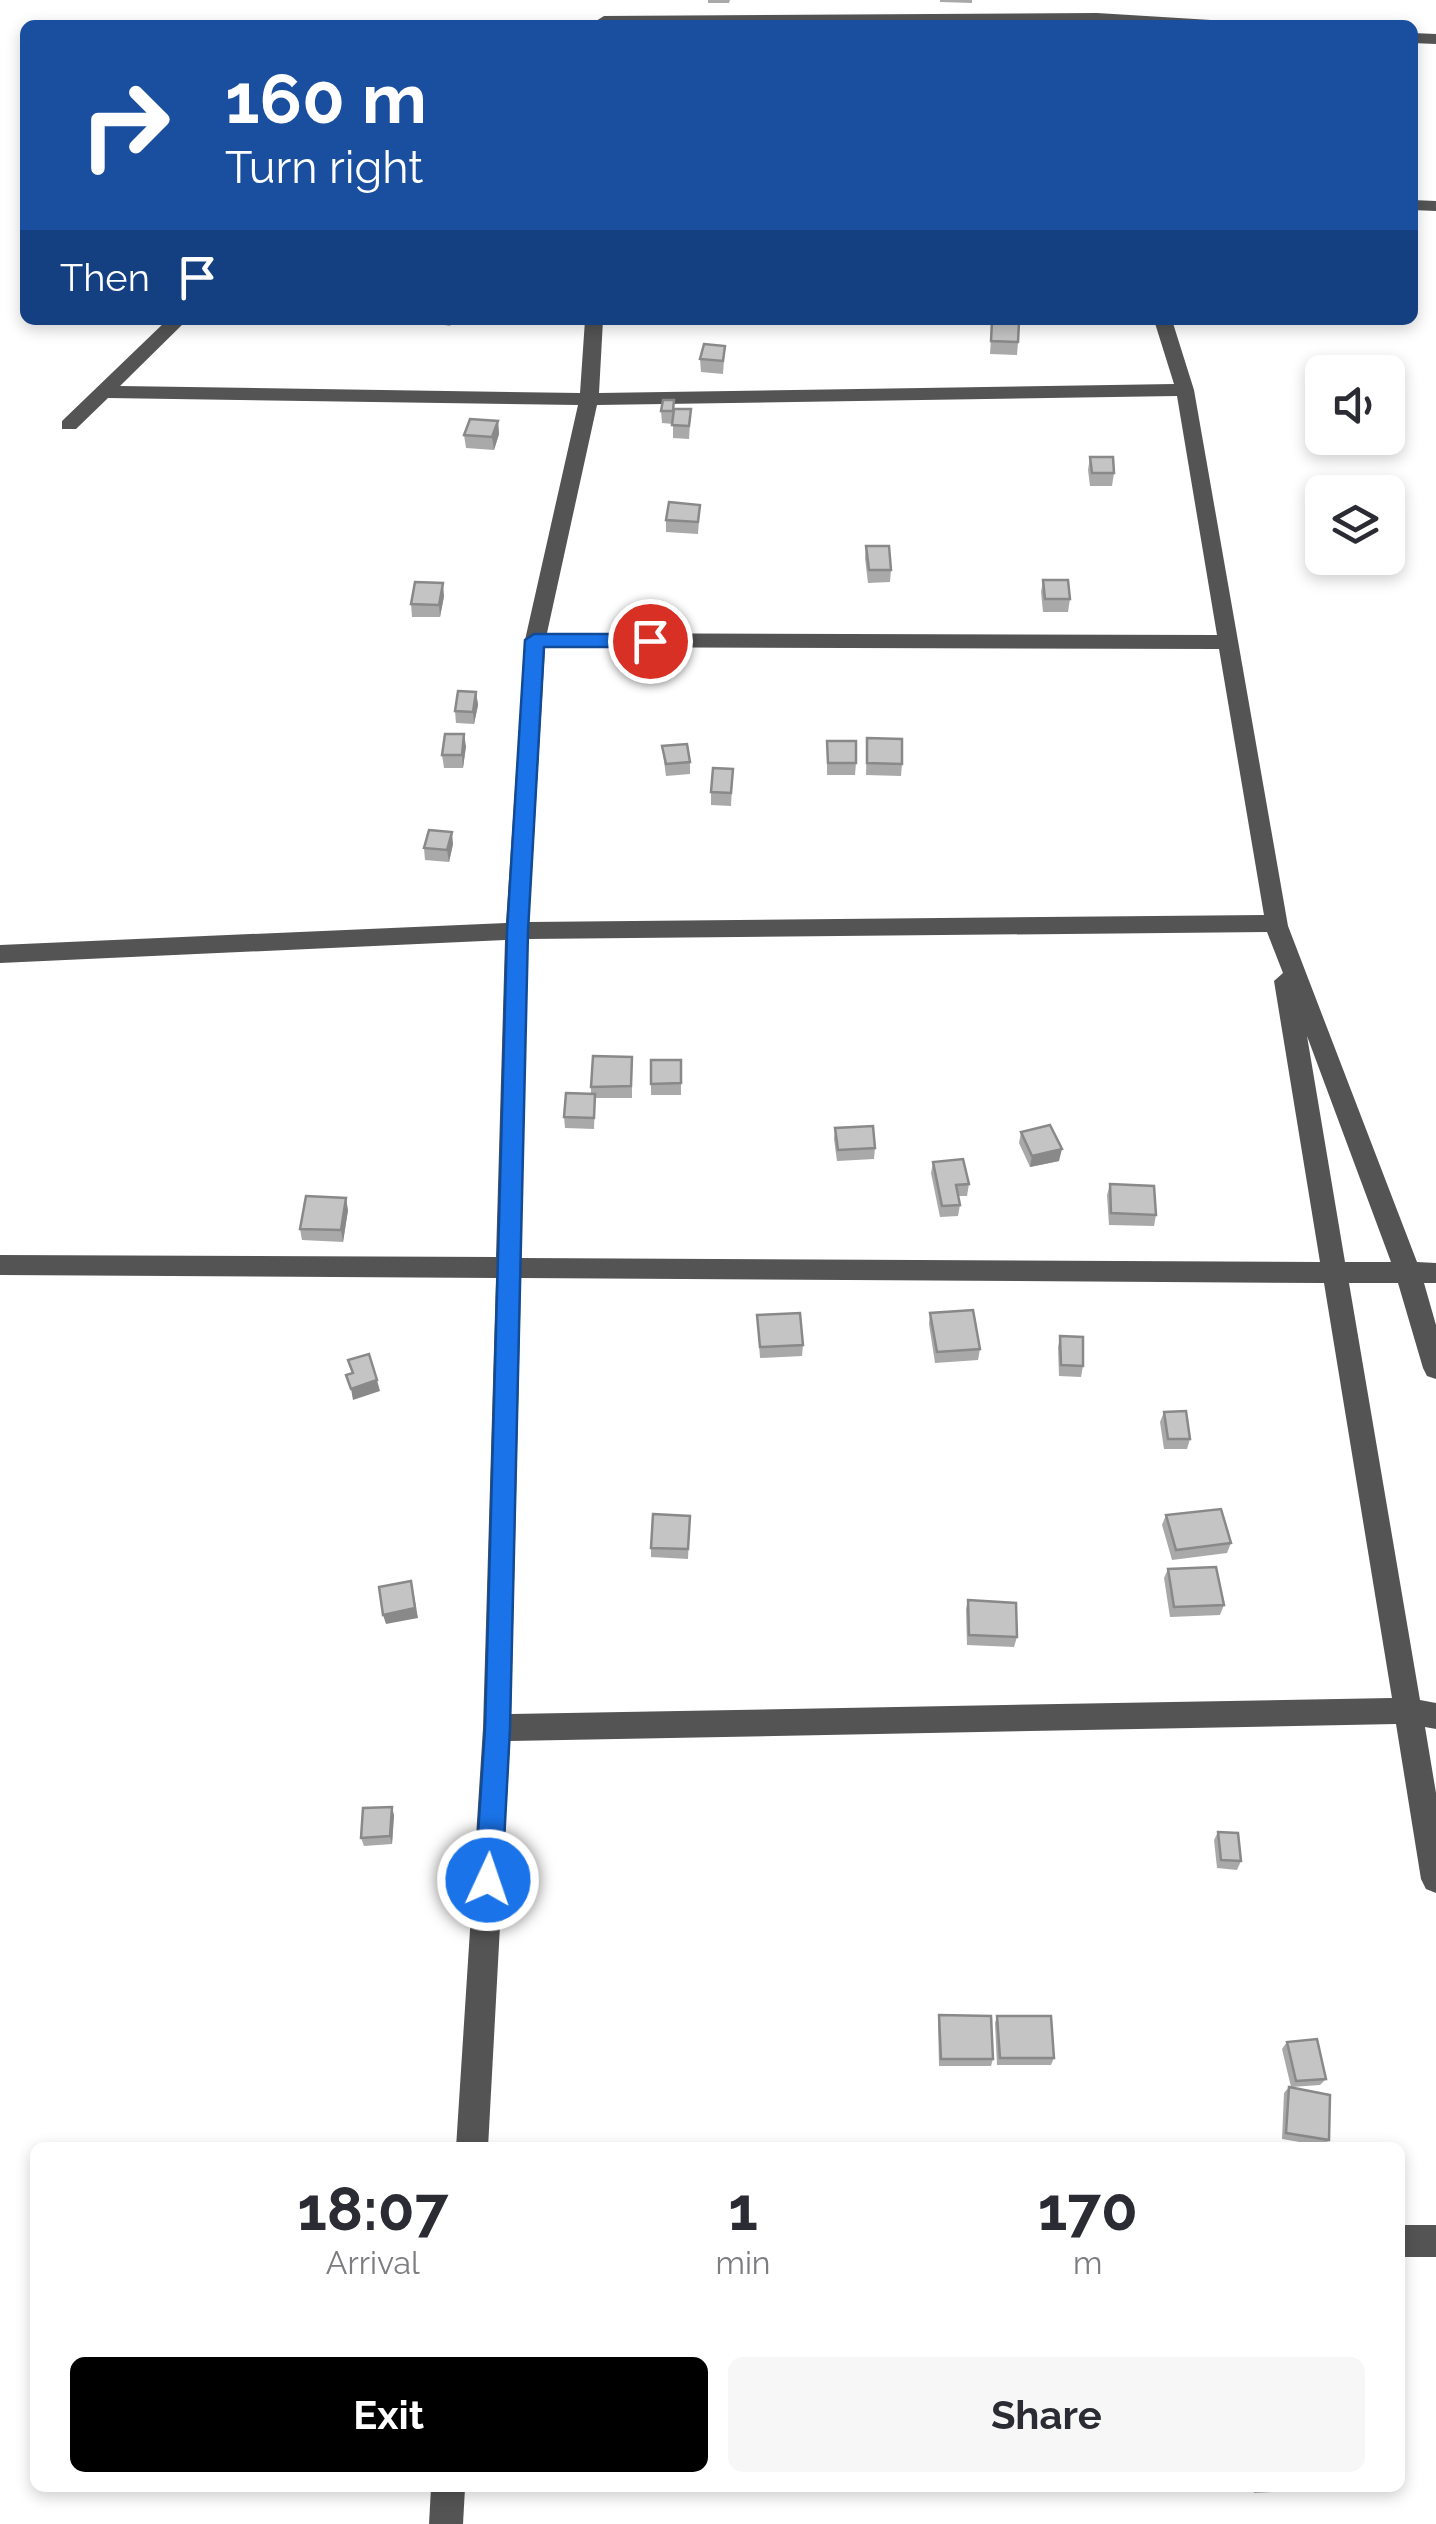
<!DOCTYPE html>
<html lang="en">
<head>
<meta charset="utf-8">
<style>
  :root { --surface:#fff; --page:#f7f7f7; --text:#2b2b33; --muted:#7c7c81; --accent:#000 }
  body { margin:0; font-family:Raleway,sans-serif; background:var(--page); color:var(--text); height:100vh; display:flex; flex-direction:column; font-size:38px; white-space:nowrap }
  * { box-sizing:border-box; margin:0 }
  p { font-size:32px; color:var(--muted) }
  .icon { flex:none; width:55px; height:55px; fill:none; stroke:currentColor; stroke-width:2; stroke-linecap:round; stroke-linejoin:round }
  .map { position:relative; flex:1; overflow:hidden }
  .details { position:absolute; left:30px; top:2142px; width:1375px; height:350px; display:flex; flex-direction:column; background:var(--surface); border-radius:15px; box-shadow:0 5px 15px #0003 }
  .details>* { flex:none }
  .top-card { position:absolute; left:20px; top:20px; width:1398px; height:305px; border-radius:15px; box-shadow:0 5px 15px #0003; background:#1a4fa0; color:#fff; overflow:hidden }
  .fabs { position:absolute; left:1305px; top:355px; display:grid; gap:20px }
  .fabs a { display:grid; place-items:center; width:100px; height:100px; border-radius:15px; background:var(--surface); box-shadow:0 5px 15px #0003; font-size:50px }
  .pin { position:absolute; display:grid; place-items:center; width:85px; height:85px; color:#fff; margin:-42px; border:5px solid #fff; border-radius:50%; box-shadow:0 2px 10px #0007 }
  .me { position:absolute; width:110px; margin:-55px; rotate:3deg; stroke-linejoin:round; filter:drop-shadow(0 0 8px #0008) }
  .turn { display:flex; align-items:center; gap:35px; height:210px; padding:0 40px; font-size:45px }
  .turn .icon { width:130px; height:130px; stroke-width:2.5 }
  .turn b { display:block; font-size:70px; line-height:85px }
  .then { display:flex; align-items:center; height:95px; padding:0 40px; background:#0003; gap:20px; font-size:38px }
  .eta { display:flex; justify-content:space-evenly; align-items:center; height:170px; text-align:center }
  .eta b { font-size:60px; font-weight:700; line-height:70px }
  .action { display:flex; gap:20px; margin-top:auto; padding:20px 40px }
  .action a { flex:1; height:115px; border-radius:15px; background:var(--accent); color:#fff; font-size:40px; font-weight:700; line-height:115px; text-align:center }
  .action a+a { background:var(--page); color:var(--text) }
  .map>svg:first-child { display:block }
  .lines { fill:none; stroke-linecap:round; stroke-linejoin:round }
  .minor { fill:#545454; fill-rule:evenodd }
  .wall { fill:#a9a9a9 }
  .shaded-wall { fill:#898989 }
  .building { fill:#c4c4c4; stroke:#898989; stroke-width:2.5 }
  .route { fill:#1a73e8; stroke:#114b97; stroke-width:2.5 }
</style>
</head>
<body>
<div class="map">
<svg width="1436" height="2524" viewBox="0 0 1436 2524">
  <rect width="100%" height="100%" fill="#fff"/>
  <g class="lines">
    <g class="minor">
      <polygon points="1097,13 1211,20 1219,25 601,25 596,21 604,16"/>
      <polygon points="1412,33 1436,34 1436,44 1412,43"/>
      <polygon points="1412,200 1436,201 1436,211 1412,210"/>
      <path d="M167 320H187L120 386 580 393 585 320H603L599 393 1174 384 1154 320H1172L1194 390 1288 926 1417 1262 1436 1263V1283H1424L1436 1325V1379L1427 1376 1423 1368 1398 1283H1349L1420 1700 1436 1703V1729L1425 1727 1436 1793V1893L1426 1889 1421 1879 1396 1724 510 1741 488 2148H456L483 1728 496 1278 0 1275V1255L496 1257 505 940 0 963V945L506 923 525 640 578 405 108 398 76 429H62V421ZM1177 396 1217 635 547 633 597 405ZM545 647 1219 649 1264 915 529 922ZM1267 932 1283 973 1274 981 1320 1262 521 1258 528 939ZM1307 1036 1391 1262H1345ZM521 1278 1324 1283 1392 1698 511 1714Z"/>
      <rect x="1400" y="2225" width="36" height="32"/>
      <polygon points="431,2488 465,2488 463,2524 429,2524"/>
    </g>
  </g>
  <g class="wall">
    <polygon points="708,0 730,0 729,3 708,3"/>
    <polygon points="940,0 972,0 972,3 940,2"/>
    <polygon points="429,320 454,320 450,326 429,322"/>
    <polygon points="992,321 1018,342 1017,355 990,354"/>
    <polygon points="725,346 723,374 701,372 700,359"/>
    <polygon points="691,409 689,439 673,438 673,424 662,423 661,411"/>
    <polygon points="498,421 499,434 494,450 466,448 464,435"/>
    <polygon points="1090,457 1114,473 1112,486 1090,486 1088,470"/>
    <polygon points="700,505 698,534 666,532 666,520"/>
    <polygon points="866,546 891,570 890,582 868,583 865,558"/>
    <polygon points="1043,580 1070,599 1068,612 1043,612 1041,592"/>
    <polygon points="444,596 440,617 412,617 411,604"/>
    <polygon points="476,692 478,705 474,724 456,723 455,711"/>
    <polygon points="867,738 902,764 901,776 866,775"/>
    <polygon points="827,741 856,763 855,775 827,775"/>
    <polygon points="466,746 463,768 444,768 442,755"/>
    <polygon points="662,746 690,762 690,774 666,776"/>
    <polygon points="733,769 731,806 711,805 711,792"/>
    <polygon points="453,844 449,862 425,860 424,848"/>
    <polygon points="681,1060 681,1095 651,1095 651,1084"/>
    <polygon points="632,1069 632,1098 595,1098 594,1129 565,1128 564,1117 591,1094 591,1087"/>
    <polygon points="835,1128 875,1148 874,1159 837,1161 834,1139"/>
    <polygon points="1021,1132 1059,1161 1030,1167 1019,1143"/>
    <polygon points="933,1162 969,1184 967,1196 958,1196 960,1205 958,1216 940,1217 931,1173"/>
    <polygon points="1110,1184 1156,1215 1154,1226 1109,1225 1107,1195"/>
    <polygon points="348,1210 343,1242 302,1240 300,1229"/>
    <polygon points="930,1313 980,1349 978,1360 935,1363 929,1324"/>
    <polygon points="757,1315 803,1345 802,1356 760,1358"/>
    <polygon points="1060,1336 1083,1366 1081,1377 1059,1376 1058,1347"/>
    <polygon points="1164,1412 1190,1439 1187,1449 1164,1449 1160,1422"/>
    <polygon points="1166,1515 1231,1543 1227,1553 1172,1560 1162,1525"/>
    <polygon points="690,1516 688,1559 651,1557 651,1548"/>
    <polygon points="1168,1569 1224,1605 1220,1615 1170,1617 1164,1578"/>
    <polygon points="968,1600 1017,1637 1014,1647 967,1645 966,1609"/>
    <polygon points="394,1815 392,1844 364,1846 361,1838"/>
    <polygon points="1218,1832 1241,1861 1237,1870 1217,1868 1214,1840"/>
    <polygon points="939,2015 993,2059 991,2066 939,2066 938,2022"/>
    <polygon points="997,2016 1054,2058 1051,2065 997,2065 995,2023"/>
    <polygon points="1287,2042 1326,2079 1320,2085 1291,2087 1329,2140 1323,2146 1282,2139 1284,2093 1289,2087 1291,2087 1282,2049"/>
    <polygon points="1253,2488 1326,2488 1323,2489 1254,2493"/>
  </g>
  <g class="shaded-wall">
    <polygon points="498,421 499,434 494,450 492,437"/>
    <polygon points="443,583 444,596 440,617 439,605"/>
    <polygon points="476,692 478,705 474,724 473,712"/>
    <polygon points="464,734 466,746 463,768 462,755"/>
    <polygon points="452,832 453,844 449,862 447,850"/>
    <polygon points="1062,1149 1059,1161 1030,1167 1032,1156"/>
    <polygon points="346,1198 348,1210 343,1242 341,1230"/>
    <polygon points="377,1380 380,1391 353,1400 351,1389"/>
    <polygon points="413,1590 418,1618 386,1624 383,1615"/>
    <polygon points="392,1807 394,1815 392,1844 390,1836"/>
  </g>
  <g class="building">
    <polygon points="992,321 1019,322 1018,342 991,341"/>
    <polygon points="704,344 725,346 723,361 700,359"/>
    <polygon points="663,400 674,400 673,411 661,411"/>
    <polygon points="674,409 691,409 689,426 672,425"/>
    <polygon points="470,419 498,421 492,437 464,435"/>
    <polygon points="1090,457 1113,457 1114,473 1092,473"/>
    <polygon points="669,502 700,505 698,522 666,520"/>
    <polygon points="866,546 889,546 891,570 869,570"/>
    <polygon points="1043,580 1068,580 1070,599 1045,599"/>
    <polygon points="415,582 443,583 439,605 411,604"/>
    <polygon points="458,691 476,692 473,712 455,711"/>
    <polygon points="445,734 464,734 462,755 442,755"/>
    <polygon points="867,738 902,739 902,764 867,763"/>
    <polygon points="827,741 856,741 856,763 828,763"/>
    <polygon points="687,744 690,762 666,764 662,746"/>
    <polygon points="713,768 733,769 731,793 711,792"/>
    <polygon points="429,830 452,832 447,850 424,848"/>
    <polygon points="593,1056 632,1057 631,1086 591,1087"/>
    <polygon points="651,1060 681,1060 681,1083 651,1084"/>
    <polygon points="566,1093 595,1094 594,1118 564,1117"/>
    <polygon points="1050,1125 1062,1149 1032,1156 1021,1132"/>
    <polygon points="873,1126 875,1148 838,1150 835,1128"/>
    <polygon points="963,1159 969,1184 956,1185 960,1205 942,1206 933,1162"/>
    <polygon points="1110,1184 1154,1186 1156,1215 1111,1213"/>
    <polygon points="306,1196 346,1198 341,1230 300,1229"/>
    <polygon points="973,1310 980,1349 937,1352 930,1313"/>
    <polygon points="800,1313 803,1345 760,1347 757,1315"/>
    <polygon points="1060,1336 1083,1337 1083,1366 1061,1365"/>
    <polygon points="369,1354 377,1380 351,1389 346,1375 353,1373 348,1360"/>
    <polygon points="1186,1411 1190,1439 1168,1439 1164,1412"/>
    <polygon points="1221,1509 1231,1543 1176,1550 1166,1515"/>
    <polygon points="653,1514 690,1516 688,1549 651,1548"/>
    <polygon points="1216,1567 1224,1605 1174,1607 1168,1569"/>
    <polygon points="411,1581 415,1608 383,1615 379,1587"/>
    <polygon points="968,1600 1016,1603 1017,1637 969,1635"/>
    <polygon points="392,1807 390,1836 361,1838 363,1808"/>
    <polygon points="1218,1832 1238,1833 1241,1861 1221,1860"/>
    <polygon points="939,2015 991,2016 993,2059 941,2059"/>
    <polygon points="997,2016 1051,2016 1054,2058 1000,2058"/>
    <polygon points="1317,2039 1326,2079 1296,2081 1287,2042"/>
    <polygon points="1289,2087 1330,2095 1329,2140 1286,2133"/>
    <polygon points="1259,2488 1296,2488 1259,2490"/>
  </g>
  <polygon class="route" points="534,634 650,634 659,641 650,647 544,647 528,931 510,1728 502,1880 498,1890 488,1894 479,1890 475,1880 485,1728 507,931 525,640"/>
</svg>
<div class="fabs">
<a><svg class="icon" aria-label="sound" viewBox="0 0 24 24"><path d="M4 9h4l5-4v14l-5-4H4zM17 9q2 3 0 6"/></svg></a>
<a><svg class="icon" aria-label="layers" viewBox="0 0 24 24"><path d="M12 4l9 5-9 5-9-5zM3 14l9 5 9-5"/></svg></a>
</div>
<div class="pin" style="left:650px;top:641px;background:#d93025"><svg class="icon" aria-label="arrive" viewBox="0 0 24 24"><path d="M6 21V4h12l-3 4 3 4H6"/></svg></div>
<svg class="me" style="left:488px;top:1880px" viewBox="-20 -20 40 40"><circle r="17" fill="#1a73e8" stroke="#fff" stroke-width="3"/><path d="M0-11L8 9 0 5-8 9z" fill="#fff"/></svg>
<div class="top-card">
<div class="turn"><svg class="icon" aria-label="right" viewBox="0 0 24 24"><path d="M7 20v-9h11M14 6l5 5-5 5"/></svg><div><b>160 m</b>Turn right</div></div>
<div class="then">Then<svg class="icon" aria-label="arrive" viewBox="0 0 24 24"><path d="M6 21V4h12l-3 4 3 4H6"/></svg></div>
</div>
<section class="details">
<div class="eta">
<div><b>18:07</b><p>Arrival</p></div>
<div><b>1</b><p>min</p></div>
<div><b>170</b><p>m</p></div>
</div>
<div class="action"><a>Exit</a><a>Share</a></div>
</section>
</div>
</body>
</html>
